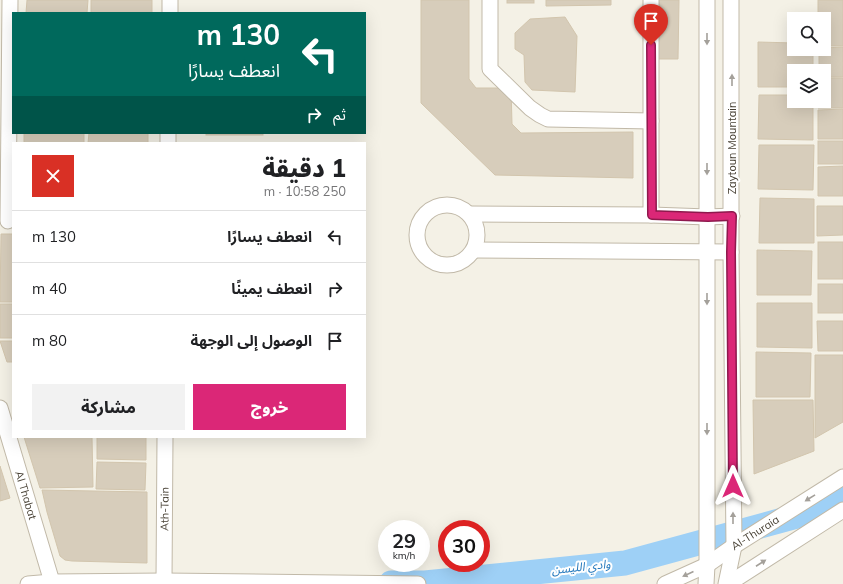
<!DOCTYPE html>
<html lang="ar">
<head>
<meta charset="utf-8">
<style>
  :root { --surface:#fff; --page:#f2f2f2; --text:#202124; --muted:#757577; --line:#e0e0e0; --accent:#db2777 }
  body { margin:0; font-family:Mulish,"Noto Sans Arabic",sans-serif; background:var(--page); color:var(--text); direction:rtl; height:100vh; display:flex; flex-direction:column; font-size:15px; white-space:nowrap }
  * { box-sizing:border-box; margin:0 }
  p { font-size:13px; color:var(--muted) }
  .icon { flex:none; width:22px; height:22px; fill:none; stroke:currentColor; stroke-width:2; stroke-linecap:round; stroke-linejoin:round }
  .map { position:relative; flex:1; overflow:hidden; direction:ltr }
  .panel { position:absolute; left:12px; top:142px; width:354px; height:296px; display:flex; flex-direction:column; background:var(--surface); border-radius:0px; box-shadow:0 4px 16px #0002; direction:rtl }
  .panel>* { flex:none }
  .guide { position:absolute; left:12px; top:12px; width:354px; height:122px; border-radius:0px; box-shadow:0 4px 16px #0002; direction:rtl; background:#00695c; color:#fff; overflow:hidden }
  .fabs { position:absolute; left:787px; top:12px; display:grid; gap:8px }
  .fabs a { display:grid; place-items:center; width:44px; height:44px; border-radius:0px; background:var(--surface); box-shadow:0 4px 16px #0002; font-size:20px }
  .speed { position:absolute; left:378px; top:520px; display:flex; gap:8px; font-size:20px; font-weight:700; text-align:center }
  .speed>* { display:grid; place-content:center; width:52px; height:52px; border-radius:50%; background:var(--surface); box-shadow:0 4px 16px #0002; line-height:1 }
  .speed small { font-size:10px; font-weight:400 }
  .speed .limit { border:6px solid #d22; background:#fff; color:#111 }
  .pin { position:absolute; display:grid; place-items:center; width:34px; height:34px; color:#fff; margin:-41px -17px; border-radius:50% 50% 50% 0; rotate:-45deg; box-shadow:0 0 4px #0007 }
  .pin .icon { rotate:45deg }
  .me { position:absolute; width:44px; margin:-22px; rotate:0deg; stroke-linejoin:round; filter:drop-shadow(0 0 3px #0008) }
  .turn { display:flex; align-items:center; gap:14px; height:84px; padding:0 20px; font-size:18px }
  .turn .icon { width:52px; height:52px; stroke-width:2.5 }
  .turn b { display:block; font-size:28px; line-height:34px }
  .then { display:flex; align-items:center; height:38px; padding:0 20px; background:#0003; gap:8px; font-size:15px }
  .round { display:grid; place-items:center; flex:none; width:42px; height:42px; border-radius:0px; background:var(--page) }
  .summary { display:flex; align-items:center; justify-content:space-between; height:68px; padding:0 20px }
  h1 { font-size:24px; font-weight:800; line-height:30px }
  .cta { display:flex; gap:8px; margin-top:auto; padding:8px 20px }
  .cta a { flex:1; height:46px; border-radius:0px; background:var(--accent); color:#fff; font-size:16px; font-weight:800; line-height:46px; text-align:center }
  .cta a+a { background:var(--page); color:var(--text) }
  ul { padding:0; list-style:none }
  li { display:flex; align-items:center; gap:12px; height:52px; padding:0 20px; border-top:1px solid var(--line) }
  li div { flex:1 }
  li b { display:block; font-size:15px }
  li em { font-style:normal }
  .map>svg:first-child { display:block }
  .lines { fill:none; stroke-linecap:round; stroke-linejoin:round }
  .river { stroke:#9ed0f6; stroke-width:25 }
  .building { fill:#d7cdbb; stroke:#d2c5ad }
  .minor-casing { stroke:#c1b9a8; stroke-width:17 }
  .minor { stroke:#fff; stroke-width:15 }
  .oneway { fill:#a4a09a }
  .route-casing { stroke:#8e194d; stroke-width:10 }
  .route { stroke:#db2777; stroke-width:7 }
  .labels { text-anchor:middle; stroke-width:4; stroke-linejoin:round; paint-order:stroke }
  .street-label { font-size:11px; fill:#484135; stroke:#fff }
  .water-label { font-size:12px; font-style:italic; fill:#2579bd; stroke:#fff }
</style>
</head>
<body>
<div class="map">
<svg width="843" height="584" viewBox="0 0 843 584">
  <rect width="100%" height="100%" fill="#f4f1e6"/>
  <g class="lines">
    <polyline class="river" points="391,583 425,583 625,563 801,515 843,497"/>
  </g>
  <g class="building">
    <polygon points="27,0 88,0 87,13 26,13"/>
    <rect x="91" y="0" width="61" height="13"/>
    <polygon points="421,0 469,0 469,79 476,88 511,88 512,124 521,133 633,132 633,178 495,175 421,103"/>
    <rect x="507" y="0" width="27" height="3"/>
    <polygon points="546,0 611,0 611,5 546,6"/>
    <polygon points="657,0 679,0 678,59 657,59"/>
    <polygon points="818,0 843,0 843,46 824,46 824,19 818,19"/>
    <polygon points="565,17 577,36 575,92 532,90 525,82 524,55 515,49 515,33 530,19"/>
    <polygon points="758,42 794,43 794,49 813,49 813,71 794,71 794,87 758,87"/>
    <polygon points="843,47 843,77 824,77 824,71 819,71 819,49 824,49 824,48"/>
    <polygon points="824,78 843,78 843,108 818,108 818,101 824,101"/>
    <polygon points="759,95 794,95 794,101 813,101 813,140 758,139"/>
    <polygon points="843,109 843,139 818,139 818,110"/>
    <rect x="24" y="133" width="60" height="10"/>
    <polygon points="89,133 148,133 148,143 88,143"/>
    <rect x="206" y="133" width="57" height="2"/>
    <rect x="818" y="141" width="25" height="23"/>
    <polygon points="759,145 814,145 813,190 758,189"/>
    <polygon points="843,166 843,196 818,196 818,167"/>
    <polygon points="760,198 814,199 814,243 759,243"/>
    <polygon points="817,206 843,206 843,235 817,236"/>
    <polygon points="1,234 13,234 13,302 0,302"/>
    <rect x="818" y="242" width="25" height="37"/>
    <polygon points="757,250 812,251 811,295 757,295"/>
    <rect x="818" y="284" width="25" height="29"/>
    <polygon points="757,303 812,303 812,348 757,347"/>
    <rect x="0" y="304" width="13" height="34"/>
    <polygon points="817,321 843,321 843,351 818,351"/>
    <polygon points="0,341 13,341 13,362 7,362"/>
    <polygon points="756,352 811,353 810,397 756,397"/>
    <polygon points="815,355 843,355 843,422 815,438"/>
    <polygon points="753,400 813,400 814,451 754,474"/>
    <polygon points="24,437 92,437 93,487 40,488"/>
    <polygon points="97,437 146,437 146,460 97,459"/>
    <polygon points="97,462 146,463 145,490 96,489"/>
    <polygon points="0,466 10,498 0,501"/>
    <polygon points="42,490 147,492 147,563 72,561 65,560 60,556 47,512"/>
  </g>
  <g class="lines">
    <defs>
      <g id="minor">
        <polyline points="490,0 490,69 530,108 540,115 548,119 651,121"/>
        <polyline points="651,0 651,215"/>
        <polyline points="170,13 170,0"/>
        <polyline points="168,143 168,133"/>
        <circle cx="447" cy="235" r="30"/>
        <polyline points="469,214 651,215 708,217 732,216"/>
        <polyline points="8,221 10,0"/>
        <polyline points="474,250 731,252"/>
        <path id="s1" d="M0 408 52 582"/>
        <path id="s2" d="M164 581 165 437"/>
        <polyline points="28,584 52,582 164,581 418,584"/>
        <path id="s3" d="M665 584 707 565 734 546 843 477"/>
        <polyline points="706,584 707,565 707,0"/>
        <polyline points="726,584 734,546 731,252 731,0"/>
        <polyline points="728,584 843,510"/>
      </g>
    </defs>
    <use href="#minor" class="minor-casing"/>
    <use href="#minor" class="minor"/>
  </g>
  <defs><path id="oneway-solid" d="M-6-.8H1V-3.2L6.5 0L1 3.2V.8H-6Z"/></defs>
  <g class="oneway">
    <use href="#oneway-solid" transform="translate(707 39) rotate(90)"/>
    <use href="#oneway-solid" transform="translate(732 80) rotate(-90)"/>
    <use href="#oneway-solid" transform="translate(707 169) rotate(90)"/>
    <use href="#oneway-solid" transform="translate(707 299) rotate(90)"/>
    <use href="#oneway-solid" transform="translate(707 429) rotate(90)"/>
    <use href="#oneway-solid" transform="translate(810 498) rotate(148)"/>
    <use href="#oneway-solid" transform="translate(733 518) rotate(-90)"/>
    <use href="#oneway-solid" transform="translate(761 563) rotate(-33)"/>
    <use href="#oneway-solid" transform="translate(688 574) rotate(156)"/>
  </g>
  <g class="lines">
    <defs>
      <polyline id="route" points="651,45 652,215 708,217 732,216 731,252 733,486"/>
    </defs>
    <use href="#route" class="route-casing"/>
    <use href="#route" class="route"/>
  </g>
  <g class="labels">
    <g class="street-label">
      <text transform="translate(732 148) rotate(-90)" y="4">Zaytoun Mountain</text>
      <text dy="4" stroke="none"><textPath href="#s1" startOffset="91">Al Thabat</textPath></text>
      <text dy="4" stroke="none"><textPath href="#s2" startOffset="72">Ath-Tain</textPath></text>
      <text dy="4" stroke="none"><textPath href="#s3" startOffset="104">Al-Thuraia</textPath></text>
    </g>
    <g class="water-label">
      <text transform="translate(581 567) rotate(-6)" y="4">وادي الليسن</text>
    </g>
  </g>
</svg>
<div class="fabs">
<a><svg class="icon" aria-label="search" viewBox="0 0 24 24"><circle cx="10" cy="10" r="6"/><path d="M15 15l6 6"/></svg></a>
<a><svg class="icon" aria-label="layers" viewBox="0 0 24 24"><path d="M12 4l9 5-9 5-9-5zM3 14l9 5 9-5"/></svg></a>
</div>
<div class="speed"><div>29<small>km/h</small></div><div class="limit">30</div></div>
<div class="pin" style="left:651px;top:45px;background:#d93025"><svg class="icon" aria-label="arrive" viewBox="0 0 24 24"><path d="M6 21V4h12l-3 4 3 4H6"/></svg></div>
<svg class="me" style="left:733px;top:486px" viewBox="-20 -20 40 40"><path d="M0-17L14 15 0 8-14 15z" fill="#db2777" stroke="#fff" stroke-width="4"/></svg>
<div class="guide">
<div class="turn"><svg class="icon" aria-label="left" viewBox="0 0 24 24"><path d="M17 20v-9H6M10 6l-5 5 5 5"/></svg><div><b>130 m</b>انعطف يسارًا</div></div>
<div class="then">ثم<svg class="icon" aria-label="right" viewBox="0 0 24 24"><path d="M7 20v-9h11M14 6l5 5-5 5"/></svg></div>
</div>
<section class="panel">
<div class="summary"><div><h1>1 دقيقة</h1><p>250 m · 10:58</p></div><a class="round" style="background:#d93025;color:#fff"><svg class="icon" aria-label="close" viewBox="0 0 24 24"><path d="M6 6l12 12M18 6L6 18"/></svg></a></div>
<ul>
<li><svg class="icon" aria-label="left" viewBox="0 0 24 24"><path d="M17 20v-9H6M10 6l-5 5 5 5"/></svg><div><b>انعطف يسارًا</b></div><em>130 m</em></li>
<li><svg class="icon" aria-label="right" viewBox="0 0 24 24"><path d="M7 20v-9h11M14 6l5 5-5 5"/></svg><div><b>انعطف يمينًا</b></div><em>40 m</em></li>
<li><svg class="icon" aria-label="arrive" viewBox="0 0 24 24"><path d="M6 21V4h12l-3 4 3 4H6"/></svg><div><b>الوصول إلى الوجهة</b></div><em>80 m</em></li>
</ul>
<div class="cta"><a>خروج</a><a>مشاركة</a></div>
</section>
</div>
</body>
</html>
